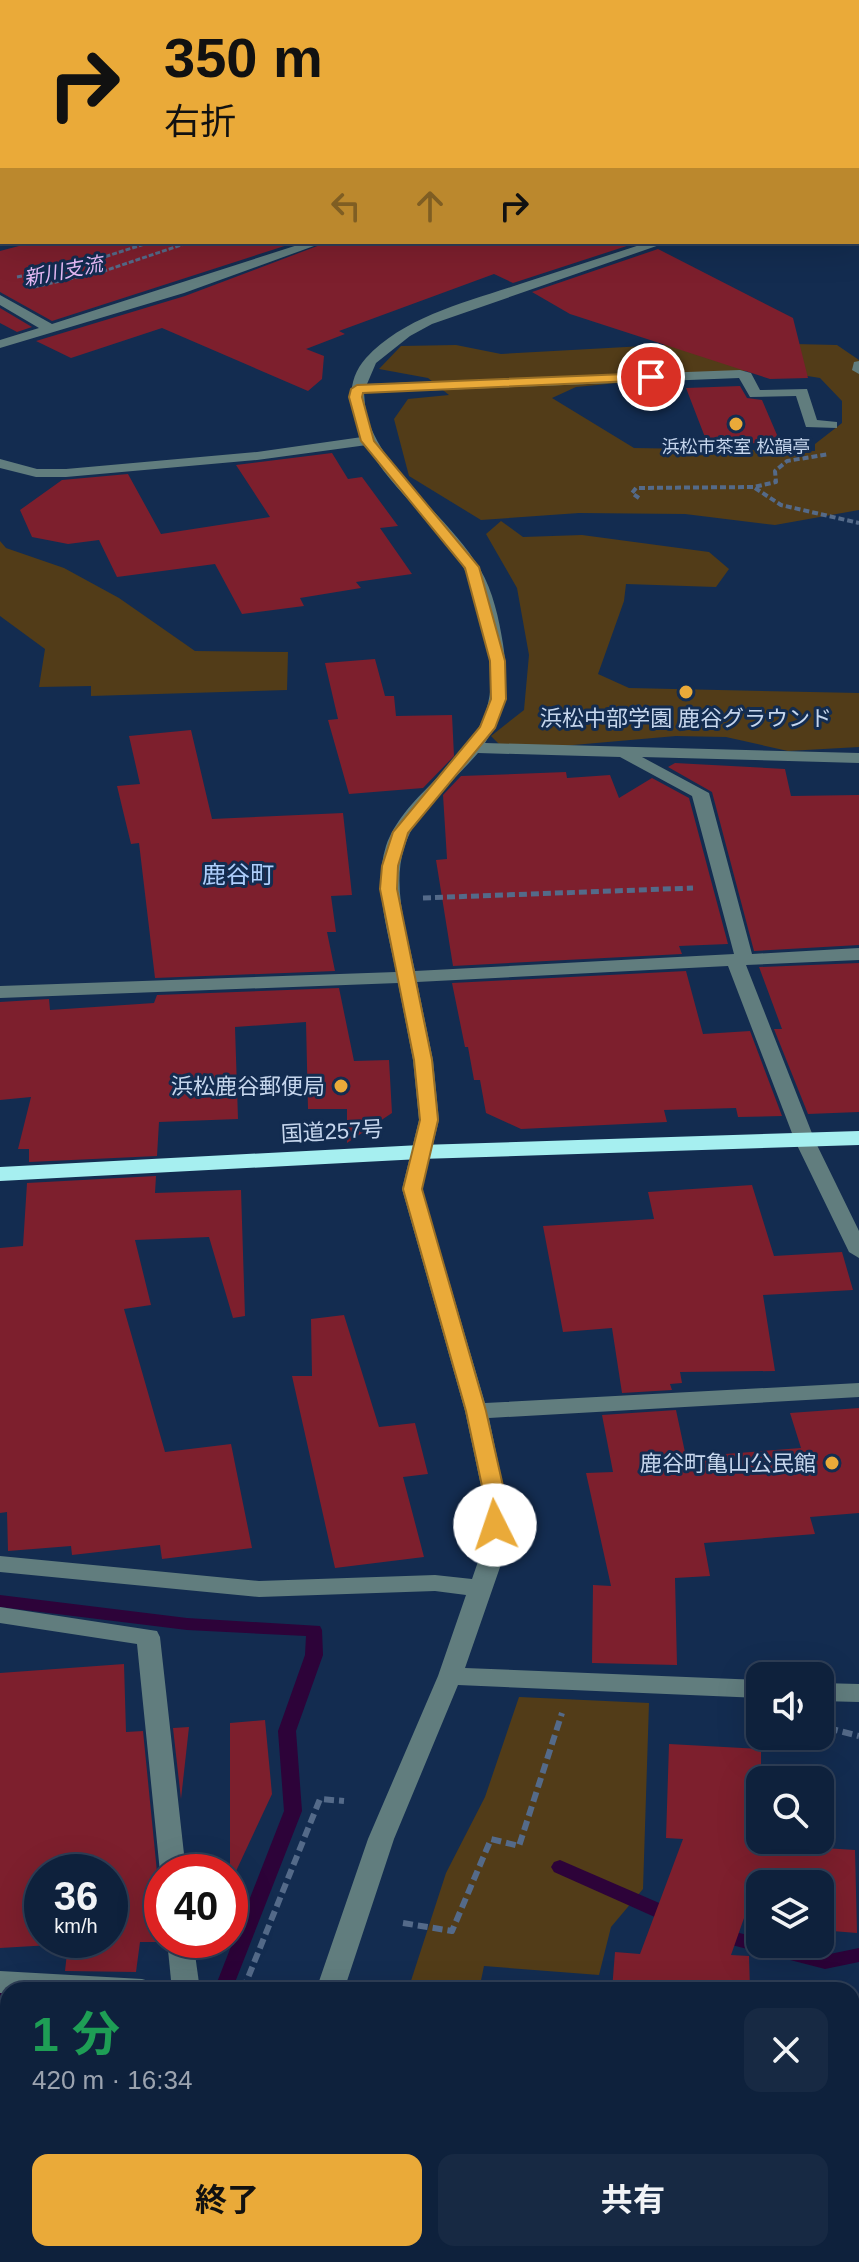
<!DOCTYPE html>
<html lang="ja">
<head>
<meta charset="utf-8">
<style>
  :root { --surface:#0e213c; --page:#172943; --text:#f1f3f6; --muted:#9ba3af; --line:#2e3e56; --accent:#eaaa39 }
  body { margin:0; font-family:Arial,"Noto Sans JP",sans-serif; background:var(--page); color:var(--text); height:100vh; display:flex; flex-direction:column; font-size:30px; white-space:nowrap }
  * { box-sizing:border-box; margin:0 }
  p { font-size:26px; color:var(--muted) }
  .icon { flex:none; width:44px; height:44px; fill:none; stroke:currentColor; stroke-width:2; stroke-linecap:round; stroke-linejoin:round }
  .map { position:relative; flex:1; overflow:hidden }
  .side { position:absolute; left:0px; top:1982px; width:860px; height:280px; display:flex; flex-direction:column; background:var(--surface); border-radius:24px 24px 0 0; box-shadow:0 8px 32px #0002,0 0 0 2px var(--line) }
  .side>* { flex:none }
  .guide { position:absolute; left:0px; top:0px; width:860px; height:244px; box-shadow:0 8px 32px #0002,0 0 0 2px var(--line); background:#eaaa39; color:#111; overflow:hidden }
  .tools { position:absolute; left:746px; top:1662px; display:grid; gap:16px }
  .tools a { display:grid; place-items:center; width:88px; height:88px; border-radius:16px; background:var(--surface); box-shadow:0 8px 32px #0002,0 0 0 2px var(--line); font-size:40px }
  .speed { position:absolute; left:24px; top:1854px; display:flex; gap:16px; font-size:40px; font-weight:700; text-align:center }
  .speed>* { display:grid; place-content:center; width:104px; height:104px; border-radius:50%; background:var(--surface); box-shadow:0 8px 32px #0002,0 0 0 2px var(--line); line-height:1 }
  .speed small { font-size:20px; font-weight:400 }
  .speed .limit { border:12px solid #d22; background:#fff; color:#111 }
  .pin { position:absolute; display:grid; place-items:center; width:68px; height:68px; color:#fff; margin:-34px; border:4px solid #fff; border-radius:50%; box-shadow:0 2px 8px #0007 }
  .me { position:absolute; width:88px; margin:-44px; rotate:356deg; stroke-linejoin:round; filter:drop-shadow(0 0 6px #0008) }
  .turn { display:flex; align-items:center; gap:28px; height:168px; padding:0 32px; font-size:36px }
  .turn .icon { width:104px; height:104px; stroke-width:2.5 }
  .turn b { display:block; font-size:56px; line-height:68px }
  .lanes { display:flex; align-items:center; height:76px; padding:0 32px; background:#0003; justify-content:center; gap:40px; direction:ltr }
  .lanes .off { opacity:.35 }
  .round { display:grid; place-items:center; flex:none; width:84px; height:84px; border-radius:16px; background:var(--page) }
  .summary { display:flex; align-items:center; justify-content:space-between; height:136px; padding:0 32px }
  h1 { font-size:48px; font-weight:700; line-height:60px; color:#1e9e55 }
  .button { display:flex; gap:16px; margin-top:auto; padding:16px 32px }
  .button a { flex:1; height:92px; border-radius:16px; background:var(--accent); color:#111; font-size:32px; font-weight:700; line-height:92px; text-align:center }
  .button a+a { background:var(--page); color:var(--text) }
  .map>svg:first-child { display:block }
  .green { fill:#523c18; fill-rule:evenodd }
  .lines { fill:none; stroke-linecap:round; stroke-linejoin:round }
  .stream { fill:#2d0339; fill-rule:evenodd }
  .river { fill:#2d0339; fill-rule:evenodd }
  .building { fill:#7d1f2d; fill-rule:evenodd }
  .path-far3 { stroke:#546a89; stroke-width:3; stroke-dasharray:5 2; stroke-linecap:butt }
  .path-far2 { stroke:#546a89; stroke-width:4; stroke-dasharray:6 3; stroke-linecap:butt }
  .path-far1 { stroke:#546a89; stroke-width:5; stroke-dasharray:8 4; stroke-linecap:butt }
  .path { stroke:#546a89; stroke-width:6; stroke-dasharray:10 5; stroke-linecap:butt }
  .minor { fill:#617d7e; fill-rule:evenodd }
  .highway { fill:#a6eff0; fill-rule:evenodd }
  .route { fill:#eaaa39; stroke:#986e25; stroke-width:2 }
  .poi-dot { fill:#eaaa39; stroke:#132c50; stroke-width:3 }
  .labels { text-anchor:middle; stroke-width:6; stroke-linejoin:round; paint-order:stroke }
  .far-poi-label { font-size:18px; fill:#c6d6ed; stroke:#132c50 }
  .far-water-label { font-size:20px; font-style:italic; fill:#e6baf6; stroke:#132c50 }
  .poi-label { font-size:22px; fill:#c6d6ed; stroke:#132c50; text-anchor:end }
  .street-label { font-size:22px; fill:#c6d6ed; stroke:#132c50 }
  .neighbourhood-label { font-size:24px; fill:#aecefb; stroke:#132c50 }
</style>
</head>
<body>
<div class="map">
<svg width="859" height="2262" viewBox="0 0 859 2262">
  <rect width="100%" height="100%" fill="#132c50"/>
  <g class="green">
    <path d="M717 342 837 345 859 360V510L775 525 685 514 579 513 481 520 409 476 394 419 408 399 449 395 428 378 379 369 401 346 456 345 501 354ZM764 369 820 378 842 401V423L815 444V451L634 448 552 398 576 387Z"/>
    <polygon points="501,521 523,537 582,535 709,552 729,569 716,587 626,584 624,601 598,674 629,688 859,693 859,747 788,751 726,737 676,736 562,746 500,745 491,736 524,710 529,655 517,588 486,534"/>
    <polygon points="0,541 6,548 64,568 119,598 195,651 288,652 287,690 91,696 91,686 39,687 45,649 0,616"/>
    <polygon points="519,1697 649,1703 643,1889 611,1927 599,1975 484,1966 479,1990 408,1990 446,1873 485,1797"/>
  </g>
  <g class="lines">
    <g class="stream">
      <polygon points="0,1595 187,1618 320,1626 322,1630 323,1655 296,1731 302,1811 232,1990 214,1990 284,1811 278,1731 305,1655 306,1636 187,1630 0,1607"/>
      <polygon points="560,1860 680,1912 682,1917 680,1922 673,1924 666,1922 554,1872 551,1867 554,1862"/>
      <polygon points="719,1928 760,1938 760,1944 783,1944 825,1955 859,1948 859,1962 825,1969 712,1940 710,1935 712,1930"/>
      <polygon points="0,1984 15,1988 16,1990 8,1990 8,2001 0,2000"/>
    </g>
    <polygon class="river" points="804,0 850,0 803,2"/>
  </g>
  <g class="building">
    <polygon points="34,242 297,242 52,321 0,292 0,251"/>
    <polygon points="328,242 639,242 513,283 494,274 339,331 345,334 306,349 324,356 322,379 308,391 162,328 71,358 36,341 185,296"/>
    <polygon points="658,249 793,318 808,378 770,379 570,314 532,292"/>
    <polygon points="0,308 32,327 17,332 0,323"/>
    <polygon points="740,386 747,398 762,400 780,442 708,445 686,388"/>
    <polygon points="332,453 348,479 362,477 398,526 380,528 412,574 356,582 361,588 300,598 304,606 242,614 215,564 117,577 99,540 68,544 32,537 20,510 62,480 128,474 161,534 270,517 236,465"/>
    <polygon points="375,659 385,696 394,696 396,716 452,715 454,756 423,788 349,794 328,720 338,719 325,663"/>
    <polygon points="191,730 212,819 343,813 352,895 331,896 336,932 327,932 335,971 155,978 139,843 131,844 117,786 140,784 129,736"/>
    <polygon points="675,763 785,769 791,796 859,795 859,945 754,951 712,792 668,767"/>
    <polygon points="566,772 567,778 610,775 619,798 652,778 689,798 728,944 679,946 682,954 453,966 436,860 447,859 443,795 461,776"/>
    <polygon points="859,963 859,1112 808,1114 774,1029 782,1029 759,967"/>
    <polygon points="686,971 703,1034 750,1031 782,1116 738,1117 736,1108 664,1110 667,1122 521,1129 486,1113 480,1080 474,1080 468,1047 465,1047 452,983"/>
    <polygon points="339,988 354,1061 389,1060 392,1113 347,1143 347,1109 308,1109 306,1022 235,1027 238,1119 159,1122 157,1156 29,1162 29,1149 18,1149 31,1097 0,1100 0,1002 49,999 50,1010 154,1003 157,995"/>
    <polygon points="156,1176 155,1193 241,1190 245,1316 233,1318 209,1237 135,1240 151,1305 124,1309 165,1452 231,1444 252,1548 162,1559 160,1545 72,1555 71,1546 8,1551 7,1512 0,1513 0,1248 23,1246 27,1183"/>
    <polygon points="752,1185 774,1256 842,1252 853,1290 763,1295 775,1371 680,1372 682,1383 670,1384 672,1390 622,1393 612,1328 563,1332 543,1226 654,1219 648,1192"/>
    <polygon points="344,1315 379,1427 415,1423 428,1474 403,1477 424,1557 335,1568 292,1376 312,1376 311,1319"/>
    <polygon points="859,1408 859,1513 810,1517 815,1534 704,1543 710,1576 675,1578 677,1665 592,1663 593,1585 611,1586 586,1473 613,1472 602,1415 676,1410 686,1457 801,1448 790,1413"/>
    <path d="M124 1664 126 1732 143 1731 157 1872 162 1879 164 1942H140L136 1972 65 1971 68 1944 0 1948V1673ZM42 1872H110V1940H42Z"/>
    <polygon points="265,1720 272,1794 230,1884 230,1723"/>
    <polygon points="189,1727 181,1799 173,1728"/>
    <polygon points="669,1744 761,1749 761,1844 855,1850 857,1933 820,1930 820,1884 756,1884 731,1955 749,1956 750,1990 612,1990 615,1952 640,1954 683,1839 666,1838"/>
  </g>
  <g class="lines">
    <g class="path-far3">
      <polyline points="838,2 841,0"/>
      <polyline points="17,277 76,266 151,242"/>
      <polyline points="34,287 104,271 190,242"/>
    </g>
    <g class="path-far2">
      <polyline points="755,488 781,505 859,523"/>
      <polyline points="639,498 632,493 636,488 754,487 776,482 775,471 787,461 829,454"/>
    </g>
    <polyline class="path-far1" points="423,898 693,888"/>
    <g class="path">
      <polyline points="828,1728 859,1736"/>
      <polyline points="403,1923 452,1931 491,1839 519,1846 562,1713"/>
      <polyline points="243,1990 320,1799 344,1801"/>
      <polyline points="0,2055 8,2055"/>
      <polyline points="852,2118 859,2119"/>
      <polyline points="621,2262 624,2254"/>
    </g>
    <g class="minor">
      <polygon points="316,0 331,0 332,2 317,2"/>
      <rect x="0" y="3" width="2" height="6"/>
      <polygon points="859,63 859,70 858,70 858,63"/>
      <rect x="0" y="65" width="2" height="6"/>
      <rect x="858" y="80" width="1" height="6"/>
      <polygon points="859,162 859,170 858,171 858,163"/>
      <polygon points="858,181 859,182 859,190 858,189"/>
      <rect x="0" y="194" width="2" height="8"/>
      <polygon points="2,214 2,222 0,223 0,215"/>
      <polygon points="307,242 325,242 184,293 0,348 0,340 39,328 0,305 0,295 52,324"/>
      <path d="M649 242H668L432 324 410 336 376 363 367 384 740 370 751 373 760 390 807 389 817 420 837 422V428L806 427 796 396 750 397 739 378 364 393C365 402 365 414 369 423 391 480 449 517 480 569 493 591 499 619 503 644 509 682 506 711 485 743L859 753V763L642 757 709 793 752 954 859 948V960L746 965 815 1141 859 1231V1258L849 1252 795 1141 728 966 417 982 433 1060 439 1120 422 1189 485 1403 859 1383V1397L489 1418 503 1486 506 1550 465 1668 760 1680V1698L458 1685 394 1839 344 1990H316L368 1839 438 1676 466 1595 435 1591 259 1597 0 1572V1556L259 1581 435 1575 472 1579 482 1550 481 1486 465 1411 402 1189 419 1120 413 1060 398 983 0 998V986L396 972C388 931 373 887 386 846 394 822 414 801 432 783 449 766 467 749 479 727 502 686 488 627 472 586 451 530 394 497 367 445L257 460 66 477H36L0 468V459L37 469H66L257 452 362 437C349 412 345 381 366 358 405 316 467 302 520 284 563 270 606 256 649 242ZM478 753 620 757 692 796 734 954 415 971C404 919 384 864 420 817 437 794 459 775 478 753Z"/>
      <polygon points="859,361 859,374 852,370 854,362"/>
      <polygon points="0,1607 157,1631 160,1637 186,1872 162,1872 162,1876 160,1872 137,1644 0,1623"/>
      <polygon points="820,1683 859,1684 859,1702 820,1701"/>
      <polygon points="167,1940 193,1940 200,1990 172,1990"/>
      <polygon points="0,1971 142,1979 152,1982 156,1990 8,1990 8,1993 0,1993"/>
      <polygon points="852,2157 859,2158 859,2182 852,2181"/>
      <polygon points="8,2165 8,2189 0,2190 0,2166"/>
      <polygon points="302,2254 332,2254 331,2262 301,2262"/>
      <polygon points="812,2254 842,2254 839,2262 809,2262"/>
    </g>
    <polygon class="highway" points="859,1131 859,1145 420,1159 0,1181 0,1167 420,1145"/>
  </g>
  <polygon class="route" points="651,373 657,377 655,380 363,393 362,397 374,441 479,567 505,661 506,699 495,728 408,833 398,866 397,889 432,1060 438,1120 422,1189 486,1411 503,1486 505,1525 495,1532 484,1525 482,1486 466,1411 403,1189 420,1120 414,1060 380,889 382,866 393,832 480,727 491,699 490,661 465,568 361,441 349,397 351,389 357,385"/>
  <g class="poi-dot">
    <circle cx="736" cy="424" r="8"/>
    <circle cx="686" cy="692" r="8"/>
    <circle cx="341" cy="1086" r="8"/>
    <circle cx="832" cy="1463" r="8"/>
  </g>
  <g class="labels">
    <g class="far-poi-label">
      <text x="736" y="453">浜松市茶室 松韻亭</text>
    </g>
    <g class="far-water-label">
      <text transform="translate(63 271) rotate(-11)" y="7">新川支流</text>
    </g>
    <g class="poi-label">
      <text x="686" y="726" text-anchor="middle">浜松中部学園 鹿谷グラウンド</text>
      <text x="325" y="1094">浜松鹿谷郵便局</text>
      <text x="816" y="1471">鹿谷町亀山公民館</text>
    </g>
    <g class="street-label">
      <text transform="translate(332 1131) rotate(-3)" y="8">国道257号</text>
    </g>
    <g class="neighbourhood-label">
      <text x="238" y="883">鹿谷町</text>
    </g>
  </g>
</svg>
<div class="tools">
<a><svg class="icon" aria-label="sound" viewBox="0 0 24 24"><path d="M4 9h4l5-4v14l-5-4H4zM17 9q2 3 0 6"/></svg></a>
<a><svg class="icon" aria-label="search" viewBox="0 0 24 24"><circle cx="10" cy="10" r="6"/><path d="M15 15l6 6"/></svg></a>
<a><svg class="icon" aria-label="layers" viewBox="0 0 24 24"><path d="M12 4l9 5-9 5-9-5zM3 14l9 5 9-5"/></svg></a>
</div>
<div class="speed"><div>36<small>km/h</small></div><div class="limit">40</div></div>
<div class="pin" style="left:651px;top:377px;background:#d93025"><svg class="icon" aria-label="arrive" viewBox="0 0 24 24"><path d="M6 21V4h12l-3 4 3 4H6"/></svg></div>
<svg class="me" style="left:495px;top:1525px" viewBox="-20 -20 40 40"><circle r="19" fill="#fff"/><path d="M0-13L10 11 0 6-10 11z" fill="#eaaa39"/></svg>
<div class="guide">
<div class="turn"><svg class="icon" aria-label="right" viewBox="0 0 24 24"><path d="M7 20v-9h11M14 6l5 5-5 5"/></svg><div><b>350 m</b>右折</div></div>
<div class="lanes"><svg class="icon off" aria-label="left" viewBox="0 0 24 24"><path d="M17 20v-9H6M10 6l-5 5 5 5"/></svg><svg class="icon off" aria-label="ahead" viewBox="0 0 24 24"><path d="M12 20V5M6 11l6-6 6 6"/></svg><svg class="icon" aria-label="right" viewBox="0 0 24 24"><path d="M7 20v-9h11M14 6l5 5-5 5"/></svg></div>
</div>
<section class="side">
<div class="summary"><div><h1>1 分</h1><p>420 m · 16:34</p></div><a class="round"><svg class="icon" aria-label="close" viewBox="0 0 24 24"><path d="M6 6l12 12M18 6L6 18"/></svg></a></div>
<div class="button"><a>終了</a><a>共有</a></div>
</section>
</div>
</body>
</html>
